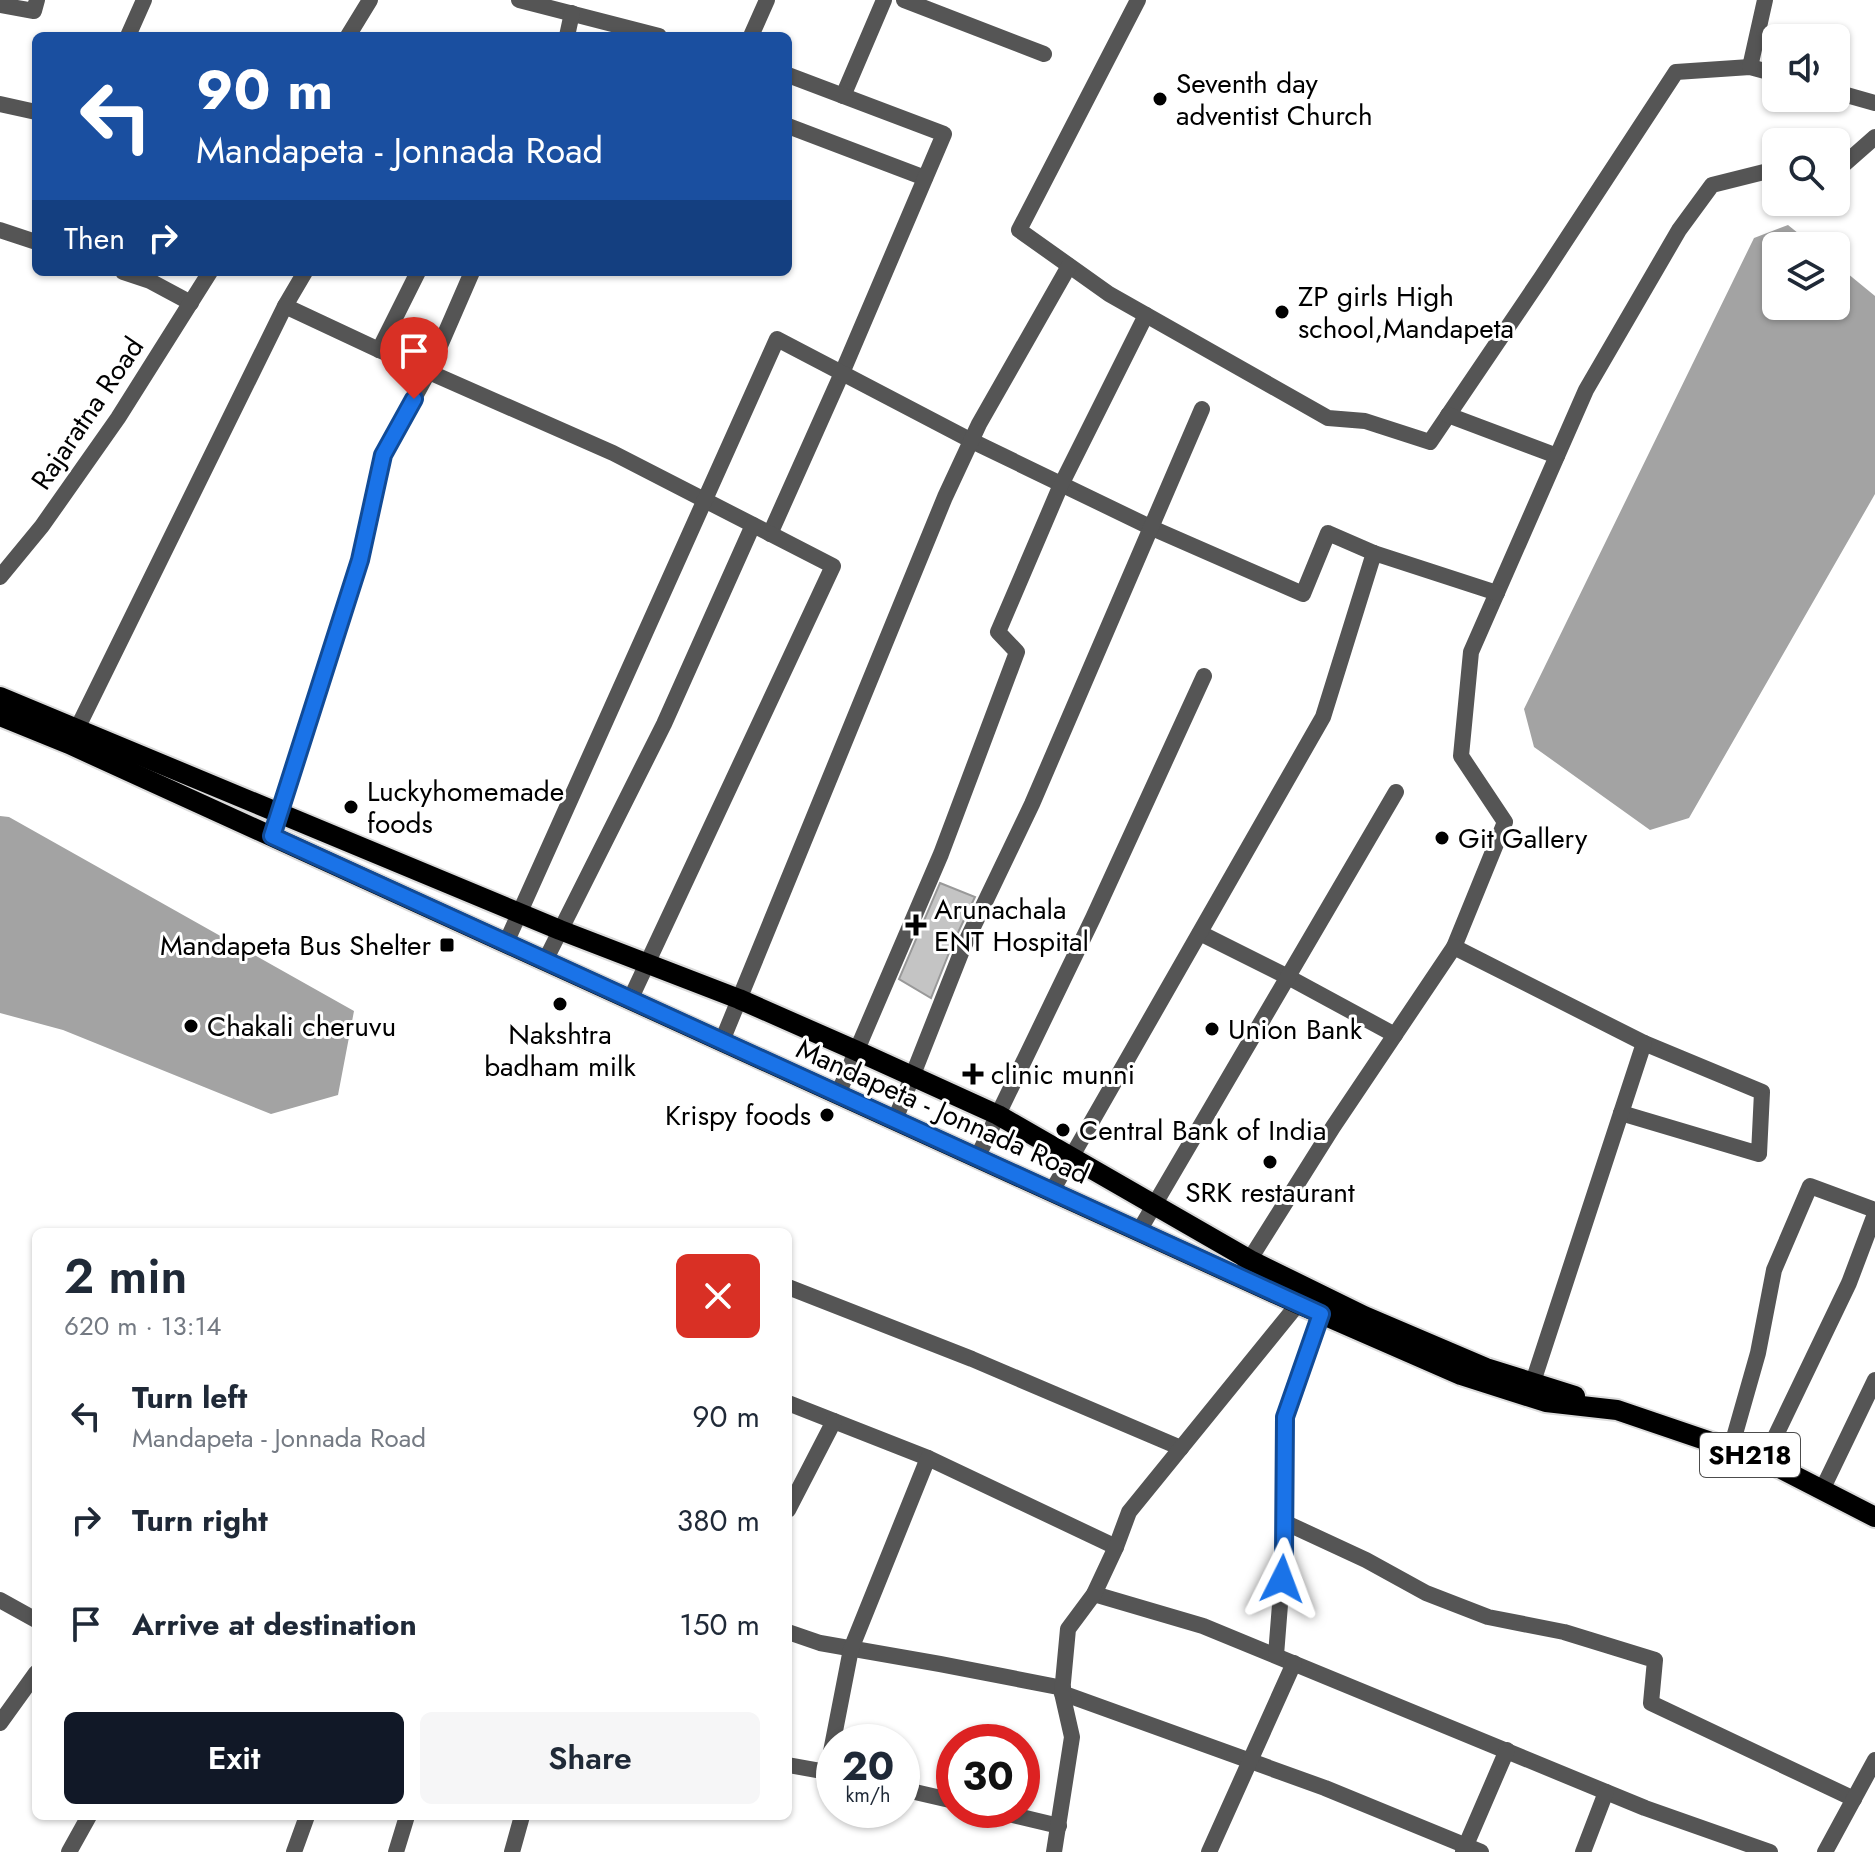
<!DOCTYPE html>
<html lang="en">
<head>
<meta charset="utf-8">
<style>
  :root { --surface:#fff; --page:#f6f6f7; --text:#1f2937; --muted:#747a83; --accent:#111827 }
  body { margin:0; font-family:Jost,sans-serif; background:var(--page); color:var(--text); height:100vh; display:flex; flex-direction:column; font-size:30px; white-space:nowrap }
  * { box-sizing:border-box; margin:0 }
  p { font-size:26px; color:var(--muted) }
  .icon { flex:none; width:44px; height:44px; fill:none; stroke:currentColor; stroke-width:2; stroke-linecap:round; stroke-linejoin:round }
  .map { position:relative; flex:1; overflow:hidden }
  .details { position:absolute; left:32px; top:1228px; width:760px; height:592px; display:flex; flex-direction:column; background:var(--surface); border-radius:12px; box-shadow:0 2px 6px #0004 }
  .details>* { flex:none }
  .guide { position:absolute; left:32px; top:32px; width:760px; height:244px; border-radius:12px; box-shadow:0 2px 6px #0004; background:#1a4fa0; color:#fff; overflow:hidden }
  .tools { position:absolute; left:1762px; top:24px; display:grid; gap:16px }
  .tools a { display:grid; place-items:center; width:88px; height:88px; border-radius:12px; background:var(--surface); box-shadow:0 2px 6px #0004; font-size:40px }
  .speed { position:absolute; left:816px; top:1724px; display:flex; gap:16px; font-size:40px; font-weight:700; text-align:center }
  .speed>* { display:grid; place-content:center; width:104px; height:104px; border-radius:50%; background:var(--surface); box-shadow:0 2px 6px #0004; line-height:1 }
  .speed small { font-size:20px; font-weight:400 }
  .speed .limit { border:12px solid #d22; background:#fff; color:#111 }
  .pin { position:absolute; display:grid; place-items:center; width:68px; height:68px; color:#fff; margin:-82px -34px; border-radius:50% 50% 50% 0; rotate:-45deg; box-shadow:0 0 8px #0007 }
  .pin .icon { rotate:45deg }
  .me { position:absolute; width:88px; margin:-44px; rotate:3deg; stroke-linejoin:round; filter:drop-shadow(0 0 6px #0008) }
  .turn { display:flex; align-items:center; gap:28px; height:168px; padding:0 32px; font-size:36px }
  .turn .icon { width:104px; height:104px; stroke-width:2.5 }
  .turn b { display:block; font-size:56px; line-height:68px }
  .then { display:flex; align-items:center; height:76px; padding:0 32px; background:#0003; gap:16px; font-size:30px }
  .round { display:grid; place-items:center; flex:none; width:84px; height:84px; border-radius:12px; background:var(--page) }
  .summary { display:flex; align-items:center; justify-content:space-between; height:136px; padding:0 32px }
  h1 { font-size:48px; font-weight:600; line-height:60px }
  .primary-button { display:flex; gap:16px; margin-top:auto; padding:16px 32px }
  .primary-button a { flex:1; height:92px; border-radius:12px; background:var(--accent); color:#fff; font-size:32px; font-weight:600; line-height:92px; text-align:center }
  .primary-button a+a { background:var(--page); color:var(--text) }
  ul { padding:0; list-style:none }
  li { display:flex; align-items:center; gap:24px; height:104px; padding:0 32px }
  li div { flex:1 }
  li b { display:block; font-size:30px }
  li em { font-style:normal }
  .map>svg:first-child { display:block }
  .water { fill:#a3a3a3 }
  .building { fill:#c4c4c4; stroke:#999; stroke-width:2 }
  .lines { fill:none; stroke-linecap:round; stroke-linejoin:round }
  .primary-casing { stroke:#dbdbdb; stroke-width:24 }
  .minor { stroke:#555; stroke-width:16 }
  .tertiary { stroke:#555; stroke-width:16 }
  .primary { stroke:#000; stroke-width:20 }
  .route-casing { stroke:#114b97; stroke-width:20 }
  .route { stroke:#1a73e8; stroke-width:14 }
  .poi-dot { fill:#000; stroke:#fff; stroke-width:3 }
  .labels { text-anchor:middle; stroke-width:6; stroke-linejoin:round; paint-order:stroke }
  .shield { fill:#fff; stroke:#4c4c4c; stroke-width:2 }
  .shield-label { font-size:26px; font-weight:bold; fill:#000 }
  .poi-label { font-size:28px; fill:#000; stroke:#fff; text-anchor:start }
  .street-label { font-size:28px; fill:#000; stroke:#fff }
</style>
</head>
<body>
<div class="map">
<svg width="1875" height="1852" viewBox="0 0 1875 1852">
  <rect width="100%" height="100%" fill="#fff"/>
  <g class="water">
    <polygon points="1788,225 1814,246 1776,246 1776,306 1836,306 1836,264 1875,296 1875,494 1689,818 1650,830 1534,747 1524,709 1754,238"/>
    <polygon points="0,816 9,817 354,1011 338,1095 271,1114 63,1030 0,1013"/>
  </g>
  <polygon class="building" points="940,883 975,897 953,943 931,998 899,979"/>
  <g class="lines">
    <defs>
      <g id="primary">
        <polyline points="0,697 560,930 739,999 857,1051 998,1115 1250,1260 1364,1316 1486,1368 1575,1396"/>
        <polyline points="0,716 69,744 1298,1304 1461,1375 1546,1402 1617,1410 1764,1460 1875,1517"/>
      </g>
    </defs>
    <use href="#primary" class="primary-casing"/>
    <g class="minor">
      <polyline points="519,0 659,36"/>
      <polyline points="904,0 1044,54"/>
      <polyline points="1138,0 1019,230 1109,294 1328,418 1365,421 1430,442 1541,278 1676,72 1750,67 1776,74"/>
      <polyline points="0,5 34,11 37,0"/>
      <polyline points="128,36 144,0"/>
      <polyline points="567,36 572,13"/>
      <polyline points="751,36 767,0"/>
      <polyline points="1750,67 1765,0"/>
      <polyline points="1836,92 1875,103"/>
      <polyline points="843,96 884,0"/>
      <polyline points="0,104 36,112"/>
      <polyline points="788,126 925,178"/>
      <polyline points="1836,167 1841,167 1875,137"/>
      <polyline points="0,230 36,242"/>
      <polyline points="123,272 150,281 191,303"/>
      <polyline points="285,306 305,272"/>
      <polyline points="379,350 418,272"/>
      <polyline points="1448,415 1557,456"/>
      <polyline points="770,534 842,373 944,134 788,75"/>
      <polyline points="73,737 285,306 379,350 613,453 833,566 630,1000"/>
      <polyline points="272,836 360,560 383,455 429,371 472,272"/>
      <polyline points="1200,933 1288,977 1395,1035"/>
      <polyline points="506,943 777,339 972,441 1152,528 1303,594 1328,533 1374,553"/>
      <polyline points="1454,947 1505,822 1461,756 1471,652 1586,390 1679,230 1712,185 1776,169"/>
      <polyline points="545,961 664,724 753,525"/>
      <polyline points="722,1041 945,497 979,424 1069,266"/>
      <polyline points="838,1094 941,854 1017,652 998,632 1060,487 1146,315"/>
      <polyline points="1621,1113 1759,1154 1762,1092 1644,1043"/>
      <polyline points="895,1120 963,948 1032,804 1202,409"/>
      <polyline points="977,1158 1093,918 1204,676"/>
      <polyline points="1052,1191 1323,717 1374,553 1497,593"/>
      <polyline points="1139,1231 1396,792"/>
      <polyline points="1245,1267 1333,1127 1454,947 1644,1043 1530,1391"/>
      <polyline points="788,1287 972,1359 1181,1448"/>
      <polyline points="788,1403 928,1458"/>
      <polyline points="1731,1448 1758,1353 1774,1270 1810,1186 1875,1210"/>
      <polyline points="1764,1460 1849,1283 1875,1214"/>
      <polyline points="1822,1490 1875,1380"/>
      <polyline points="788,1510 834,1421"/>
      <polyline points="1284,1522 1366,1560 1426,1593 1488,1617 1564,1632 1655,1660 1651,1703 1854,1799"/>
      <polyline points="1094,1594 1203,1626 1645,1808 1770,1852"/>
      <polyline points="0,1600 36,1620"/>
      <polyline points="788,1632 820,1643 940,1664 1063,1688"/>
      <polyline points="1276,1655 1284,1554 1285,1417 1321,1314"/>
      <polyline points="1062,1693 1325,1788 1481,1852"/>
      <polyline points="0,1723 36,1673"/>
      <polyline points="788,1765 827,1772"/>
      <polyline points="834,1773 827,1772 851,1649 928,1458 1116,1547"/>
      <polyline points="902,1789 954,1801"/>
      <polyline points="992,1810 1059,1826"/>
      <polyline points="69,1852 89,1816"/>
      <polyline points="294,1852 307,1816"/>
      <polyline points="396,1852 407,1816"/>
      <polyline points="512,1852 522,1816"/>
      <polyline points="1054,1852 1072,1737 1062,1693 1068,1629 1094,1594 1116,1547 1129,1512 1298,1304"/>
      <polyline points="1209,1852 1294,1663"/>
      <polyline points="1463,1852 1507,1750"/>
      <polyline points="1583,1852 1606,1792"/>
      <polyline points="1825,1852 1875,1760"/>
    </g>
    <g class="tertiary">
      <polyline points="348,36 370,0"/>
      <polyline points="0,577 42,526 118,418 210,272"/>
    </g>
    <use href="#primary" class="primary"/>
  </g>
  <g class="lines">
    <defs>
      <polyline id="route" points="414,399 383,455 360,560 272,836 1321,1314 1285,1417 1284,1554 1282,1579"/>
    </defs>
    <use href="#route" class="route-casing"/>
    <use href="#route" class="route"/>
  </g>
  <g class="poi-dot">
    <circle cx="1160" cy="99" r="8"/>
    <circle cx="1282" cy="312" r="8"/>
    <circle cx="351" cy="807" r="8"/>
    <circle cx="1442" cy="838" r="8"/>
    <path d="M912 913h8v8h8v8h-8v8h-8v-8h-8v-8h8z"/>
    <rect x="439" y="937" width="16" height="16" rx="4"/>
    <circle cx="560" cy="1004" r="8"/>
    <circle cx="191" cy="1026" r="8"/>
    <circle cx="1212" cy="1029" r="8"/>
    <path d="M969 1062h8v8h8v8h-8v8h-8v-8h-8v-8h8z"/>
    <circle cx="827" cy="1115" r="8"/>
    <circle cx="1063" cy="1130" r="8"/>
    <circle cx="1270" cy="1162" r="8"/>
  </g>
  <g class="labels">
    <rect class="shield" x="1700" y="1433" width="100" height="44" rx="6"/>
    <g class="shield-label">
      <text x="1750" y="1464">SH218</text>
    </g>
    <g class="poi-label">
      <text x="1176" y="93">Seventh day<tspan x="1176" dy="32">adventist Church</tspan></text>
      <text x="1298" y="306">ZP girls High<tspan x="1298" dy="32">school,Mandapeta</tspan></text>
      <text x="367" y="801">Luckyhomemade<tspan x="367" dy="32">foods</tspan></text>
      <text x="1458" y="848">Git Gallery</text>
      <text x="934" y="919">Arunachala<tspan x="934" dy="32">ENT Hospital</tspan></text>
      <text x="431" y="955" text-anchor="end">Mandapeta Bus Shelter</text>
      <text x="207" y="1036">Chakali cheruvu</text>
      <text x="1228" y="1039">Union Bank</text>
      <text x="560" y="1044" text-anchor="middle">Nakshtra<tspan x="560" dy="32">badham milk</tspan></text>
      <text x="991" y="1084">clinic munni</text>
      <text x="811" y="1125" text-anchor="end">Krispy foods</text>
      <text x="1079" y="1140">Central Bank of India</text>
      <text x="1270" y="1202" text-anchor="middle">SRK restaurant</text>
    </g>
    <g class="street-label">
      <text transform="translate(87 413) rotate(-56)" y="10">Rajaratna Road</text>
      <text transform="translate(943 1111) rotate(24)" y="10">Mandapeta - Jonnada Road</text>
    </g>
  </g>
</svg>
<div class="tools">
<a><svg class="icon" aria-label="sound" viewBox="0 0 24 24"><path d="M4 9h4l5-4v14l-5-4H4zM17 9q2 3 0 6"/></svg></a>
<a><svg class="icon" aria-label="search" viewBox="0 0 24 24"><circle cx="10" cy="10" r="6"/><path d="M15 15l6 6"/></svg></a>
<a><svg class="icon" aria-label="layers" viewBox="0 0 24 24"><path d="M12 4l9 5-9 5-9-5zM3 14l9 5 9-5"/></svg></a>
</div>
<div class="speed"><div>20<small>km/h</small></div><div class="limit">30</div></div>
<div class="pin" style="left:414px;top:399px;background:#d93025"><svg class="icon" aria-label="arrive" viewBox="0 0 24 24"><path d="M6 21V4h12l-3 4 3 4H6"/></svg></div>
<svg class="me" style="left:1282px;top:1579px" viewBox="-20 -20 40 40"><path d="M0-17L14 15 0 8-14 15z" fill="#1a73e8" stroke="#fff" stroke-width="4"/></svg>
<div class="guide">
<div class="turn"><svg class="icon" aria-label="left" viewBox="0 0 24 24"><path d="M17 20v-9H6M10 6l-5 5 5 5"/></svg><div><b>90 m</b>Mandapeta - Jonnada Road</div></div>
<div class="then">Then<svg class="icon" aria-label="right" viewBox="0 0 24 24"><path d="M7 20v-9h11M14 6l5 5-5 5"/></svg></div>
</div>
<section class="details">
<div class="summary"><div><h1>2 min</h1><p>620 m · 13:14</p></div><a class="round" style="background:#d93025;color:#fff"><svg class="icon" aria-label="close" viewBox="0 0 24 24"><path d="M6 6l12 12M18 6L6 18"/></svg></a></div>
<ul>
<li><svg class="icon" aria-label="left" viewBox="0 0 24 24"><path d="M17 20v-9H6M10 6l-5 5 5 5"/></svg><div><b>Turn left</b><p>Mandapeta - Jonnada Road</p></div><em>90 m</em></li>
<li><svg class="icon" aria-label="right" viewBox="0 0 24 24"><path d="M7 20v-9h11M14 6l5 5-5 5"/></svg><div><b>Turn right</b></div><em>380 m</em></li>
<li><svg class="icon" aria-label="arrive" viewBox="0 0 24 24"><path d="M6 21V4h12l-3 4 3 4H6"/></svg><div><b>Arrive at destination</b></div><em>150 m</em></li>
</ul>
<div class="primary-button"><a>Exit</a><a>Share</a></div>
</section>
</div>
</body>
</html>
